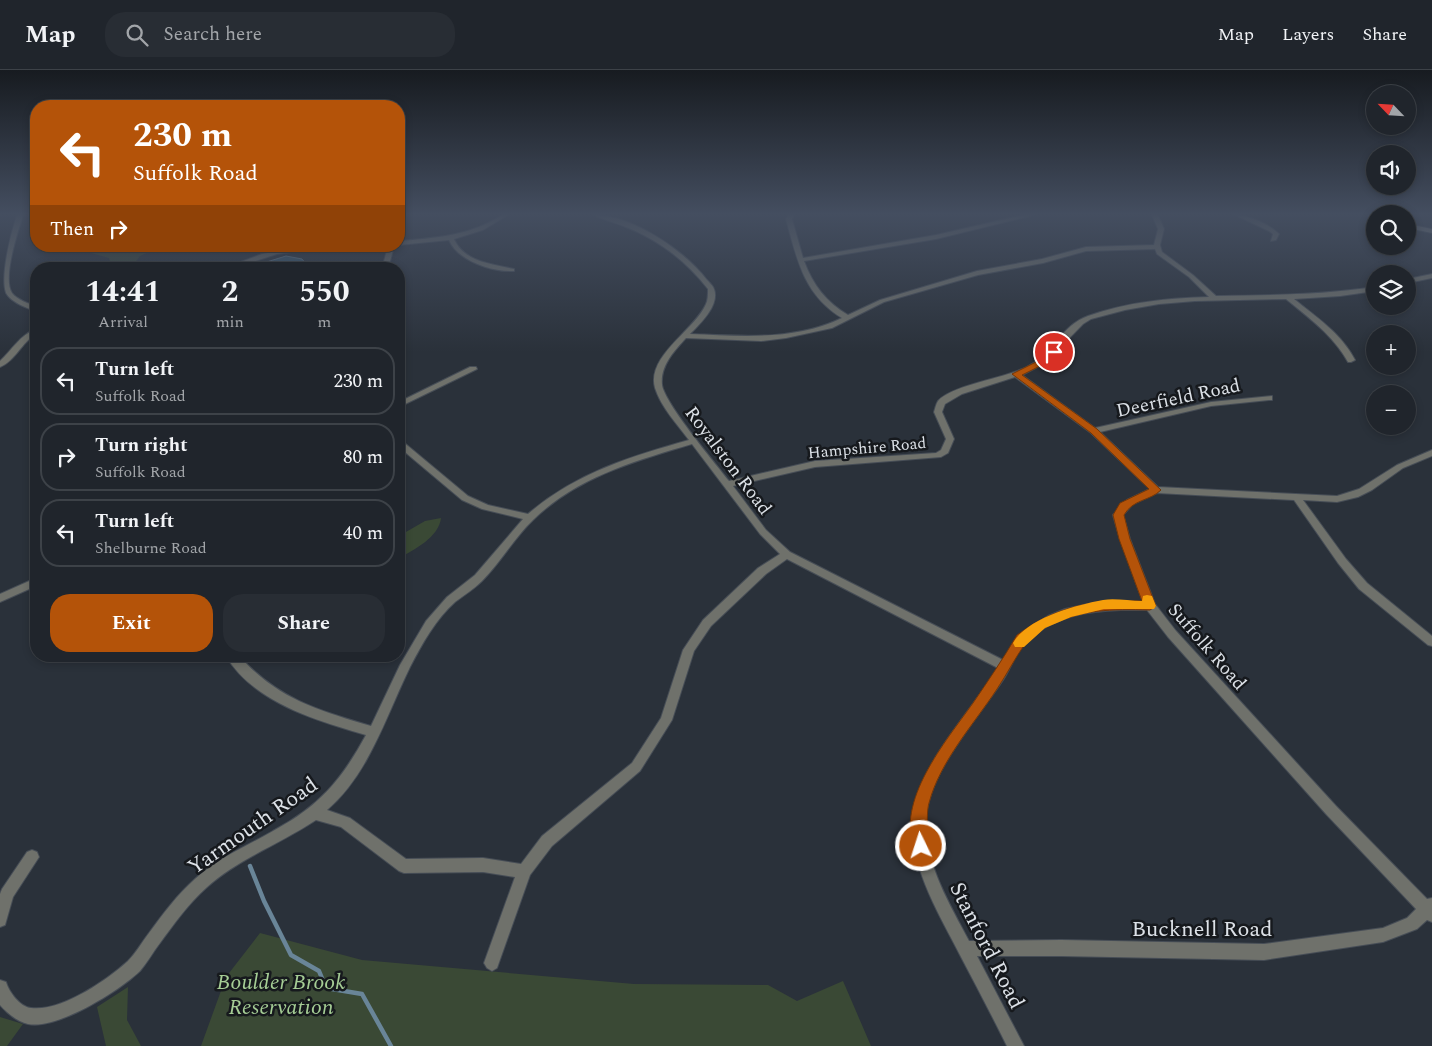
<!DOCTYPE html>
<html lang="en">
<head>
<meta charset="utf-8">
<style>
  :root { --surface:#20252c; --page:#282d34; --text:#f1f3f6; --muted:#a2a5a9; --line:#3d4248; --accent:#b45309 }
  body { margin:0; font-family:Spectral,serif; background:var(--page); color:var(--text); height:100vh; display:flex; flex-direction:column; font-size:19px; white-space:nowrap }
  * { box-sizing:border-box; margin:0 }
  p { font-size:16px; color:var(--muted) }
  .icon { flex:none; width:28px; height:28px; fill:none; stroke:currentColor; stroke-width:2; stroke-linecap:round; stroke-linejoin:round }
  .map { position:relative; flex:1; overflow:hidden }
  .panel { position:absolute; left:30px; top:192px; width:375px; height:400px; display:flex; flex-direction:column; background:var(--surface); border-radius:20px; box-shadow:0 2px 8px #0003,0 0 0 1px var(--line) }
  .panel>* { flex:none }
  .banner { position:absolute; left:30px; top:30px; width:375px; height:152px; border-radius:20px; box-shadow:0 2px 8px #0003,0 0 0 1px var(--line); background:#b45309; color:#fff; overflow:hidden }
  .needle { width:32px; rotate:295deg }
  .fabs { position:absolute; left:1366px; top:15px; display:grid; gap:10px }
  .fabs a { display:grid; place-items:center; width:50px; height:50px; border-radius:50%; background:var(--surface); box-shadow:0 2px 8px #0003,0 0 0 1px var(--line); font-size:25px }
  .pin { position:absolute; display:grid; place-items:center; width:42px; height:42px; color:#fff; margin:-21px; border:2px solid #fff; border-radius:50%; box-shadow:0 1px 5px #0007 }
  .me { position:absolute; width:55px; margin:-28px; rotate:356deg; stroke-linejoin:round; filter:drop-shadow(0 0 4px #0008) }
  .turn { display:flex; align-items:center; gap:18px; height:105px; padding:0 20px; font-size:22px }
  .turn .icon { width:65px; height:65px; stroke-width:2.5 }
  .turn b { display:block; font-size:35px; line-height:42px }
  .then { display:flex; align-items:center; height:48px; padding:0 20px; background:#0003; gap:10px; font-size:19px }
  .eta { display:flex; justify-content:space-evenly; align-items:center; height:85px; text-align:center }
  .eta b { font-size:30px; font-weight:700; line-height:35px }
  .primary-button { display:flex; gap:10px; margin-top:auto; padding:10px 20px }
  .primary-button a { flex:1; height:58px; border-radius:20px; background:var(--accent); color:#fff; font-size:20px; font-weight:700; line-height:58px; text-align:center }
  .primary-button a+a { background:var(--page); color:var(--text) }
  ul { padding:0; list-style:none }
  li { display:flex; align-items:center; gap:15px; height:68px; margin:0 10px 8px; padding:0 10px; border:2px solid var(--line); border-radius:20px }
  li div { flex:1 }
  li b { display:block; font-size:19px }
  li em { font-style:normal }
  header { display:flex; align-items:center; gap:30px; box-sizing:border-box; height:70px; padding:0 25px; background:var(--surface); border-bottom:1px solid var(--line) }
  header strong { font-size:24px }
  nav { display:flex; gap:28px; margin-inline-start:auto; font-size:18px }
  .search { width:350px; height:45px; background:var(--page); display:flex; align-items:center; gap:12px; box-sizing:border-box; padding:0 18px; border-radius:20px; color:var(--muted); font-size:19px }
  .map>svg:first-child { display:block }
  .green { fill:#3a4935 }
  .water { fill:#385e76; stroke:#698598 }
  .lines { fill:none; stroke-linecap:round; stroke-linejoin:round }
  .stream { stroke:#698598; stroke-width:4.5 }
  .street-casing { stroke:#464d56; stroke-width:2 }
  .secondary-casing { stroke:#464d56; stroke-width:2 }
  .street { fill:#6f716b; fill-rule:evenodd }
  .secondary { fill:#92948c; fill-rule:evenodd }
  .route { fill:#b45309; stroke:#753606 }
  .slow { fill:#f59e0b }
  .labels { text-anchor:middle; stroke-width:5; stroke-linejoin:round; paint-order:stroke }
  .far-street-label { font-size:16px; fill:#dce1e7; stroke:#16191d }
  .street-label { font-size:19px; fill:#dce1e7; stroke:#16191d }
  .near-street-label { font-size:22px; fill:#dce1e7; stroke:#16191d }
  .near-park-label { font-size:22px; font-style:italic; fill:#a5cd95; stroke:#16191d }
</style>
</head>
<body>
<header>
<strong>Map</strong>
<div class="search"><svg class="icon" aria-label="search" viewBox="0 0 24 24"><circle cx="10" cy="10" r="6"/><path d="M15 15l6 6"/></svg>Search here</div>
<nav><a>Map</a><a>Layers</a><a>Share</a></nav>
</header>
<div class="map">
<svg width="1432" height="976" viewBox="0 0 1432 976">
  <rect width="100%" height="100%" fill="#2a313a"/>
  <g class="green">
    <polygon points="108,176 162,176 140,186 130,199 105,199 110,191 109,188 91,183"/>
    <path d="M441 448C439 467 414 480 399 488V466L425 451Z"/>
    <polygon points="260,863 362,890 634,914 768,915 797,931 843,911 871,976 201,976 226,907"/>
    <polygon points="128,917 127,950 141,976 106,976 97,937"/>
    <polygon points="0,947 23,954 7,976 0,976"/>
  </g>
  <polygon class="water" points="286,186 302,189 310,199 244,199"/>
  <g class="lines">
    <polyline class="stream" points="250,796 264,831 291,885 319,901 326,918 362,924 391,976"/>
    <defs>
      <g id="street">
        <path d="M17 145H23C18 162 2 208 12 223 17 230 29 233 36 237V241C26 238 11 232 6 223 0 206 11 163 17 145Z"/>
        <path d="M502 145H508L483 160 454 169C464 192 492 194 514 199V201C492 202 458 191 449 170L399 175V171C435 168 470 166 502 145Z"/>
        <path d="M594 145C632 145 684 180 707 210 709 212 713 216 714 219 720 235 700 254 690 264 741 266 795 271 842 248 804 225 797 190 786 149L788 145H794L792 149 803 188 936 165 1023 145H1034L936 169 804 191C813 215 826 232 848 245L880 230 977 201 1042 189 1086 177 1154 175 1158 159 1152 145H1158L1164 159 1160 175 1162 182 1193 205 1216 226C1270 225 1321 225 1375 217V221L1340 226 1294 229C1316 247 1341 263 1355 290L1351 292H1348C1333 265 1309 248 1286 229L1195 231 1159 234 1125 240 1091 249 1083 254 1049 289 1041 295 1022 305 1095 358 1211 332 1272 326V330H1269L1211 336 1100 362 1158 417 1337 426 1359 419 1397 395 1432 380V386L1403 398 1372 420 1358 427 1337 432 1303 430 1346 489 1367 513 1432 566V576L1428 575 1359 519 1338 493 1294 430 1157 423 1133 434 1123 445 1130 469 1155 534 1176 561 1336 736 1427 829 1432 828V852L1427 850 1417 859 1383 872 1264 890 1061 886H977L1024 976H1007C992 946 976 915 960 885 935 836 897 777 919 720 937 675 972 639 998 598L787 489 766 504 711 556 694 581 672 650 640 701 552 776 530 805 497 898 492 901 487 898 484 893 515 807 483 802 404 803 399 801 341 757 316 750C280 774 238 789 206 818 188 834 174 854 160 873 153 882 147 893 140 901 119 921 57 960 28 954 18 952 7 943 0 935V910L6 912C9 922 20 937 31 938 61 942 107 910 128 891 136 883 142 872 149 863 163 844 177 825 195 809 218 788 247 776 273 761 319 736 341 711 366 665 318 651 254 633 226 586H239C278 629 317 640 371 656L400 595 426 551 447 527 475 505 523 449 482 439 462 430 399 377V371H402L468 426 488 435 528 444C576 403 629 387 689 370 677 354 661 337 655 318 646 286 695 260 706 234 708 230 708 224 708 219 686 191 659 170 626 157 616 153 604 150 594 145ZM1155 179 1157 184 1189 207 1209 227C1168 228 1127 232 1088 246 1062 255 1051 285 1027 297 1006 308 952 315 938 331 936 334 935 339 934 342L946 369 941 380 936 383 815 391 729 411C715 393 665 334 662 315 660 296 674 281 686 268L761 271 786 268 832 258 884 232 978 205 1043 193 1086 181ZM1015 307 1091 363 1150 419 1127 430 1113 445 1120 469 1143 532 1093 533 1065 539 1048 546 1021 563 1003 590 790 482 766 460 733 416 815 397 941 387 948 383 954 369 942 342 945 334 962 324ZM692 374 760 464 780 484 758 498 703 550 683 580 661 648 632 693 542 766 521 794 483 788 406 789 350 748 327 740C369 704 386 646 410 597 422 574 435 550 455 532 464 525 474 519 482 511 501 492 514 468 533 450 577 407 635 391 692 374ZM1121 540H1147L1168 567 1326 744 1416 839 1407 848 1383 858 1264 874 1061 870 969 871C949 833 924 793 926 748 929 701 978 648 1003 610 1012 596 1018 576 1032 566 1059 546 1088 541 1121 540Z"/>
        <path d="M1235 145C1248 145 1269 154 1279 164L1276 170 1271 171 1273 164 1269 161Z"/>
        <polygon points="307,176 334,176 277,184 231,199 222,199 262,184"/>
        <polygon points="388,176 394,176 388,199 382,199"/>
        <polygon points="1432,204 1432,208 1408,213 1408,209"/>
        <path d="M36 259V264C22 272 15 291 0 297V291C12 280 20 265 36 259Z"/>
        <polygon points="470,297 476,297 477,299 399,337 399,332"/>
        <polygon points="36,508 36,516 0,532 0,524"/>
        <polygon points="32,780 37,782 39,787 13,827 5,855 0,857 0,824 2,819 27,782"/>
      </g>
      <g id="secondary">
        <polygon points="1368,145 1375,145 1375,149 1368,146"/>
        <polygon points="1408,154 1432,159 1432,163 1408,158"/>
      </g>
    </defs>
    <use href="#street" class="street-casing"/>
    <use href="#secondary" class="secondary-casing"/>
    <use href="#street" class="street"/>
    <use href="#secondary" class="secondary"/>
  </g>
  <linearGradient id="sky" x2="0" y2="1"><stop stop-color="#171b20"/><stop offset="0.51" stop-color="#444e60"/><stop offset="1" stop-color="#444e60" stop-opacity="0"/></linearGradient>
  <rect width="1432" height="282" fill="url(#sky)"/>
  <path class="route" d="M1051 280 1058 282 1046 293 1022 305 1097 359 1161 420C1150 431 1133 429 1124 445L1130 469 1156 536 1150 540C1111 539 1082 539 1046 557 1040 561 1030 568 1025 574 1015 588 1007 604 997 619 974 654 940 691 929 733 925 747 930 773 927 781L921 784 915 781C894 732 946 671 973 633 988 611 1003 589 1017 565 1058 535 1092 530 1142 531L1119 469 1113 445 1120 433 1149 419 1091 363 1012 304 1040 290Z"/>
  <path class="slow" d="M1147 525 1152 526 1156 536 1154 539H1104L1071 547 1045 558 1024 577H1015L1013 573C1027 548 1076 535 1103 530 1115 528 1129 531 1142 531L1143 526Z"/>
  <g class="labels">
    <g class="far-street-label">
      <text transform="translate(867 377) rotate(-5)" y="6">Hampshire Road</text>
    </g>
    <g class="street-label">
      <text transform="translate(1178 327) rotate(-12)" y="7">Deerfield Road</text>
      <text transform="translate(729 390) rotate(53)" y="7">Royalston Road</text>
      <text transform="translate(1208 576) rotate(49)" y="7">Suffolk Road</text>
    </g>
    <g class="near-street-label">
      <text transform="translate(252 755) rotate(-35)" y="8">Yarmouth Road</text>
      <text x="1202" y="866">Bucknell Road</text>
      <text transform="translate(988 875) rotate(63)" y="8">Stanford Road</text>
    </g>
    <g class="near-park-label">
      <text x="281" y="919">Boulder Brook<tspan x="281" dy="25">Reservation</tspan></text>
    </g>
  </g>
</svg>
<div class="fabs">
<a><svg class="needle" viewBox="-14 -14 28 28"><path d="M0-13l5 13h-10z" fill="#e53935"/><path d="M0 13l5-13h-10z" fill="#a2a5a9"/></svg></a>
<a><svg class="icon" aria-label="sound" viewBox="0 0 24 24"><path d="M4 9h4l5-4v14l-5-4H4zM17 9q2 3 0 6"/></svg></a>
<a><svg class="icon" aria-label="search" viewBox="0 0 24 24"><circle cx="10" cy="10" r="6"/><path d="M15 15l6 6"/></svg></a>
<a><svg class="icon" aria-label="layers" viewBox="0 0 24 24"><path d="M12 4l9 5-9 5-9-5zM3 14l9 5 9-5"/></svg></a>
<a>+</a>
<a>−</a>
</div>
<div class="pin" style="left:1054px;top:282px;background:#d93025"><svg class="icon" aria-label="arrive" viewBox="0 0 24 24"><path d="M6 21V4h12l-3 4 3 4H6"/></svg></div>
<svg class="me" style="left:921px;top:776px" viewBox="-20 -20 40 40"><circle r="17" fill="#b45309" stroke="#fff" stroke-width="3"/><path d="M0-11L8 9 0 5-8 9z" fill="#fff"/></svg>
<div class="banner">
<div class="turn"><svg class="icon" aria-label="left" viewBox="0 0 24 24"><path d="M17 20v-9H6M10 6l-5 5 5 5"/></svg><div><b>230 m</b>Suffolk Road</div></div>
<div class="then">Then<svg class="icon" aria-label="right" viewBox="0 0 24 24"><path d="M7 20v-9h11M14 6l5 5-5 5"/></svg></div>
</div>
<section class="panel">
<div class="eta">
<div><b>14:41</b><p>Arrival</p></div>
<div><b>2</b><p>min</p></div>
<div><b>550</b><p>m</p></div>
</div>
<ul>
<li><svg class="icon" aria-label="left" viewBox="0 0 24 24"><path d="M17 20v-9H6M10 6l-5 5 5 5"/></svg><div><b>Turn left</b><p>Suffolk Road</p></div><em>230 m</em></li>
<li><svg class="icon" aria-label="right" viewBox="0 0 24 24"><path d="M7 20v-9h11M14 6l5 5-5 5"/></svg><div><b>Turn right</b><p>Suffolk Road</p></div><em>80 m</em></li>
<li><svg class="icon" aria-label="left" viewBox="0 0 24 24"><path d="M17 20v-9H6M10 6l-5 5 5 5"/></svg><div><b>Turn left</b><p>Shelburne Road</p></div><em>40 m</em></li>
</ul>
<div class="primary-button"><a>Exit</a><a>Share</a></div>
</section>
</div>
</body>
</html>
